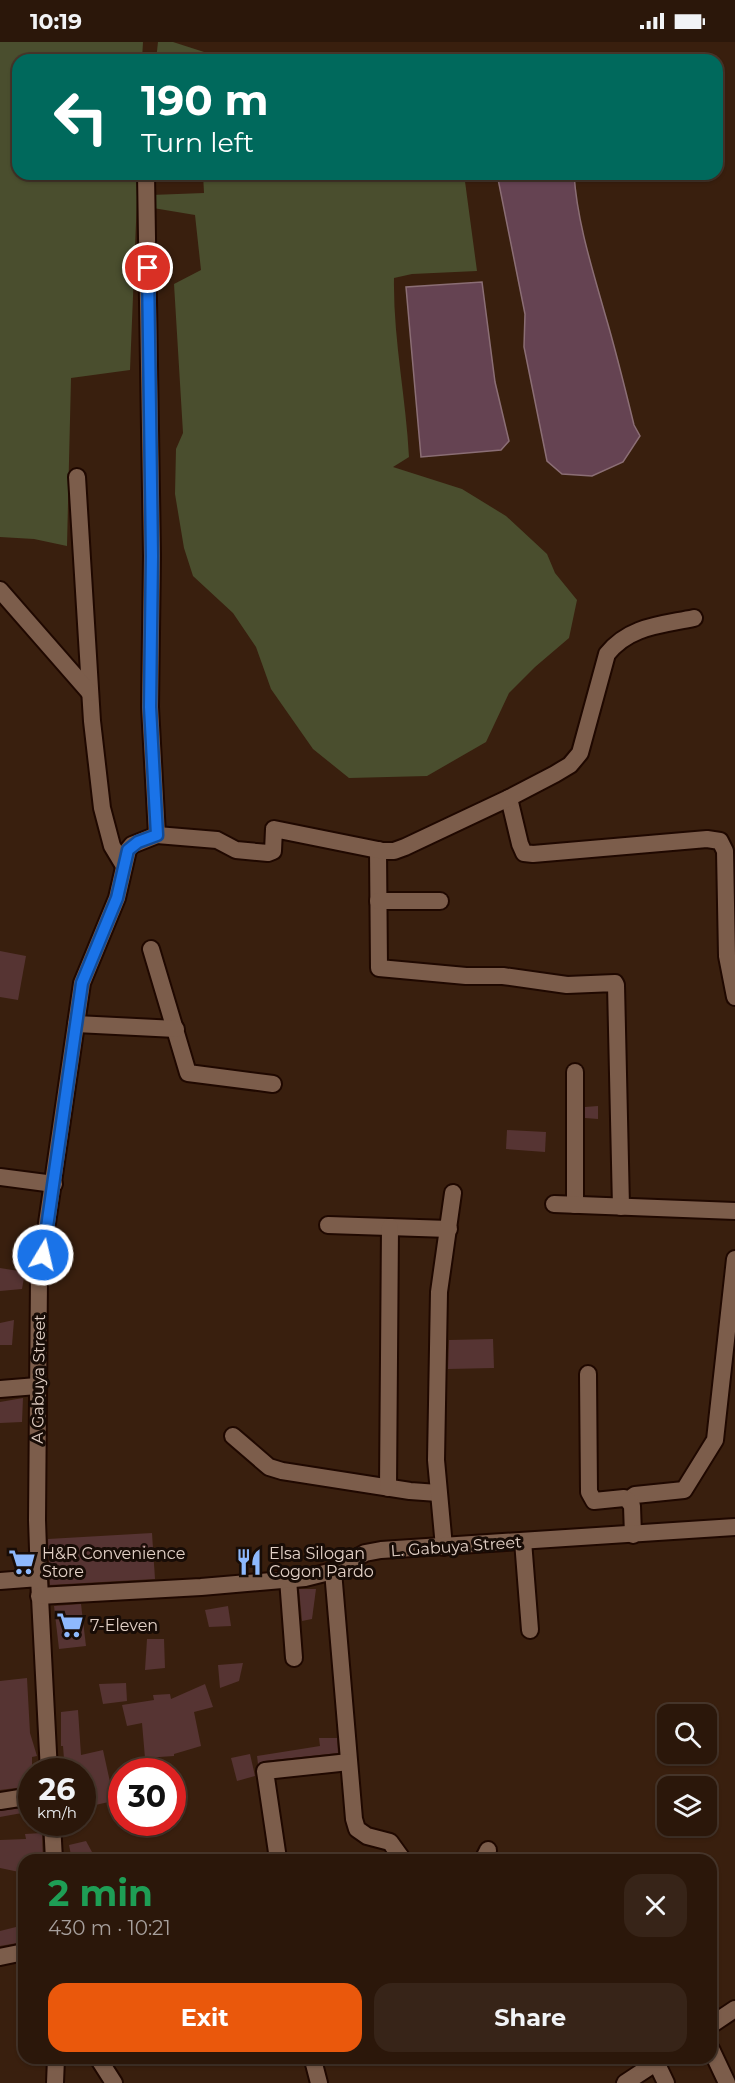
<!DOCTYPE html>
<html lang="en">
<head>
<meta charset="utf-8">
<style>
  :root { --surface:#2b170a; --page:#372418; --text:#f1f3f6; --muted:#a69f9c; --line:#47362b; --accent:#ea580c }
  body { margin:0; font-family:Montserrat,sans-serif; background:var(--page); color:var(--text); height:100vh; display:flex; flex-direction:column; font-size:22px; white-space:nowrap }
  * { box-sizing:border-box; margin:0 }
  p { font-size:20px; color:var(--muted) }
  .icon { flex:none; width:33px; height:33px; fill:none; stroke:currentColor; stroke-width:2; stroke-linecap:round; stroke-linejoin:round }
  .map { position:relative; flex:1; overflow:hidden }
  .details { position:absolute; left:18px; top:1812px; width:699px; height:210px; display:flex; flex-direction:column; background:var(--surface); border-radius:18px; box-shadow:0 2px 4px #0004,0 0 0 2px var(--line) }
  .details>* { flex:none }
  .guide { position:absolute; left:12px; top:12px; width:711px; height:126px; border-radius:18px; box-shadow:0 2px 4px #0004,0 0 0 2px var(--line); background:#00695c; color:#fff; overflow:hidden }
  .fabs { position:absolute; left:657px; top:1662px; display:grid; gap:12px }
  .fabs a { display:grid; place-items:center; width:60px; height:60px; border-radius:12px; background:var(--surface); box-shadow:0 2px 4px #0004,0 0 0 2px var(--line); font-size:30px }
  .speed { position:absolute; left:18px; top:1716px; display:flex; gap:12px; font-size:30px; font-weight:700; text-align:center }
  .speed>* { display:grid; place-content:center; width:78px; height:78px; border-radius:50%; background:var(--surface); box-shadow:0 2px 4px #0004,0 0 0 2px var(--line); line-height:1 }
  .speed small { font-size:15px; font-weight:400 }
  .speed .limit { border:9px solid #d22; background:#fff; color:#111 }
  .pin { position:absolute; display:grid; place-items:center; width:51px; height:51px; color:#fff; margin:-26px; border:3px solid #fff; border-radius:50%; box-shadow:0 2px 6px #0007 }
  .me { position:absolute; width:66px; margin:-33px; rotate:9deg; stroke-linejoin:round; filter:drop-shadow(0 0 4px #0008) }
  .turn { display:flex; align-items:center; gap:21px; height:126px; padding:0 30px; font-size:27px }
  .turn .icon { width:78px; height:78px; stroke-width:2.5 }
  .turn b { display:block; font-size:42px; line-height:51px }
  .round { display:grid; place-items:center; flex:none; width:63px; height:63px; border-radius:18px; background:var(--page) }
  .overview { display:flex; align-items:center; justify-content:space-between; height:102px; padding:0 30px }
  h1 { font-size:36px; font-weight:700; line-height:45px; color:#1e9e55 }
  .cta { display:flex; gap:12px; margin-top:auto; padding:12px 30px }
  .cta a { flex:1; height:69px; border-radius:18px; background:var(--accent); color:#fff; font-size:24px; font-weight:700; line-height:69px; text-align:center }
  .cta a+a { background:var(--page); color:var(--text) }
  .status { display:flex; justify-content:space-between; align-items:center; height:42px; padding:0 30px; background:var(--surface); direction:ltr }
  .status svg { height:16px; fill:currentColor }
  .map>svg:first-child { display:block }
  .green { fill:#4a4e2e }
  .water { fill:#654352; stroke:#8b6e75; stroke-width:1.5 }
  .building { fill:#563433 }
  .lines { fill:none; stroke-linecap:round; stroke-linejoin:round }
  .minor-casing { stroke:#1f0800; stroke-width:20 }
  .tertiary-casing { stroke:#1f0800; stroke-width:20 }
  .minor { stroke:#7c5d4b; stroke-width:16 }
  .tertiary { stroke:#7c5d4b; stroke-width:16 }
  .route-casing { stroke:#114b97; stroke-width:15 }
  .route { stroke:#1a73e8; stroke-width:10 }
  .labels { text-anchor:middle; stroke-width:6; stroke-linejoin:round; paint-order:stroke }
  .street-label { font-size:16px; fill:#e3d1c7; stroke:#180c06 }
  .poi-label { font-size:16px; fill:#e3d1c7; stroke:#180c06; text-anchor:start }
</style>
</head>
<body>
<div class="status"><b>10:19</b><svg viewBox="0 0 49 12"><path d="M0 12V9h3v3zM5 12V6h3v6zM10 12V3h3v9zM15 12V0h3v12zM26 1h20v11H26zM47 4h2v5h-2z"/></svg></div>
<div class="map">
<svg width="735" height="2041" viewBox="0 0 735 2041">
  <rect width="100%" height="100%" fill="#391f0e"/>
  <g class="green">
    <polygon points="0,0 143,0 142,18 18,18 18,132 138,132 130,328 71,336 67,504 34,497 0,495"/>
    <polygon points="158,0 173,0 229,18 156,18"/>
    <path d="M203 132H464L477 229 412 232 394 236C393 296 406 355 409 415L393 425 462 447 506 474 547 512 555 531 577 558 569 596 535 625 509 651 486 700 427 734 349 736 313 707 271 647 256 605 233 571 193 534 184 506 175 452 176 407 183 391 174 242 201 228 195 173 153 166 151 153 204 151Z"/>
  </g>
  <g class="water">
    <path d="M497 132H574C577 179 592 226 605 272 616 309 625 346 634 383L640 394 623 420 592 434 562 432 547 419 524 305 525 272Z"/>
    <polygon points="482,240 495,340 509,399 501,408 421,415 406,245"/>
  </g>
  <g class="building">
    <polygon points="0,909 26,914 18,958 0,955"/>
    <polygon points="598,1064 598,1077 585,1076 585,1065"/>
    <polygon points="507,1088 546,1090 545,1110 506,1107"/>
    <polygon points="0,1226 25,1230 22,1247 0,1249"/>
    <polygon points="14,1278 12,1303 0,1303 0,1281"/>
    <polygon points="493,1297 494,1326 448,1327 449,1298"/>
    <polygon points="23,1356 22,1380 0,1381 0,1360"/>
    <polygon points="152,1491 155,1537 50,1543 48,1497"/>
    <polygon points="299,1547 316,1547 312,1577 302,1579"/>
    <polygon points="81,1562 86,1604 59,1607 54,1564"/>
    <polygon points="228,1564 231,1584 209,1585 205,1568"/>
    <polygon points="147,1597 164,1597 165,1626 145,1628"/>
    <polygon points="243,1621 239,1639 220,1646 218,1623"/>
    <polygon points="27,1636 30,1691 37,1714 32,1715 32,1744 0,1748 0,1639"/>
    <polygon points="126,1641 127,1659 103,1662 99,1642"/>
    <polygon points="205,1642 213,1665 194,1670 201,1704 174,1712 174,1714 145,1716 142,1681 127,1684 122,1663 154,1658 153,1653 170,1652 171,1657"/>
    <polygon points="78,1668 81,1713 103,1708 110,1740 122,1736 122,1757 82,1766 82,1730 65,1730 63,1704 61,1704 61,1670"/>
    <polygon points="319,1696 337,1696 338,1711 264,1719 258,1722 257,1714 320,1704"/>
    <polygon points="250,1712 255,1734 237,1739 231,1716"/>
    <polygon points="22,1766 22,1771 0,1775 0,1769"/>
    <polygon points="42,1791 43,1818 24,1818 24,1831 0,1826 0,1798 26,1797 25,1792"/>
    <polygon points="86,1799 92,1810 92,1818 72,1818 69,1803"/>
    <polygon points="20,1884 23,1900 0,1904 0,1889"/>
  </g>
  <g class="lines">
    <defs>
      <g id="minor">
        <polyline points="146,132 152,514 150,665 157,793"/>
        <polyline points="77,435 92,679 102,766 112,804 124,824"/>
        <polyline points="0,548 90,651"/>
        <polyline points="509,756 520,802 524,811 533,812 707,797 720,799 725,809 727,914 735,955"/>
        <polyline points="378,808 379,926 466,934 503,934 567,943 615,941 616,943 621,1165"/>
        <polyline points="378,859 440,859"/>
        <polyline points="151,907 188,1031 273,1042"/>
        <polyline points="76,982 176,987"/>
        <polyline points="575,1030 575,1163"/>
        <polyline points="0,1135 54,1142"/>
        <polyline points="554,1162 735,1169"/>
        <polyline points="328,1183 449,1187"/>
        <polyline points="588,1332 589,1450 594,1459 624,1456 628,1458 635,1453 684,1448 715,1398 735,1217"/>
        <polyline points="0,1347 37,1344"/>
        <polyline points="233,1394 269,1425 282,1429 410,1449 438,1451"/>
        <polyline points="388,1446 390,1185"/>
        <polyline points="628,1458 632,1464 633,1493"/>
        <polyline points="523,1499 530,1588"/>
        <polyline points="444,1505 436,1418 439,1250 453,1151"/>
        <polyline points="333,1529 354,1777 357,1787 367,1794 390,1800 403,1818"/>
        <path d="M39 1536 37 1478 39 1236 82 941 117 856 128 808 132 803 157 793 217 798 236 808 268 811 273 809 274 787 383 809H394L405 805 509 756 555 732 570 723 580 711 607 612C629 584 661 583 694 576"/>
        <polyline points="288,1537 294,1616"/>
        <polyline points="0,1759 32,1754"/>
        <polyline points="278,1817 265,1729 349,1720"/>
        <polyline points="483,1818 488,1808"/>
        <polyline points="0,1915 24,1910"/>
        <polyline points="711,2007 727,2041"/>
        <polyline points="98,2016 114,2041"/>
        <polyline points="313,2018 319,2041"/>
        <polyline points="656,2020 666,2041"/>
      </g>
      <g id="tertiary">
        <polyline points="0,1539 39,1536 49,1730"/>
        <polyline points="39,1554 201,1545 305,1536 333,1529 365,1511 381,1508 735,1485"/>
        <polyline points="52,1780 54,1818"/>
        <polyline points="711,1983 735,1967"/>
        <polyline points="55,2041 56,2016"/>
        <polyline points="625,2041 663,2016"/>
      </g>
    </defs>
    <use href="#minor" class="minor-casing"/>
    <use href="#tertiary" class="tertiary-casing"/>
    <use href="#minor" class="minor"/>
    <use href="#tertiary" class="tertiary"/>
  </g>
  <g class="lines">
    <defs>
      <polyline id="route" points="43,1213 82,941 117,856 128,808 138,800 157,793 150,665 152,514 148,226"/>
    </defs>
    <use href="#route" class="route-casing"/>
    <use href="#route" class="route"/>
  </g>
  <defs>
    <symbol id="supermarket-bare" viewBox="-9 -9 18 18"><path d="M-6-5.5h2.5l.6 2H6L4.5 2H-2.5L-4.4-4H-6ZM-1.5 3.2a1.3 1.3 0 1 0 .1 0ZM3 3.2a1.3 1.3 0 1 0 .1 0Z" fill="#8eb9fd" stroke="#180c06" stroke-width="2.5" paint-order="stroke"/></symbol>
    <symbol id="restaurant-bare" viewBox="-9 -9 18 18"><path d="M-5-6h1v4h1v-4h1v4h1v-4h1v5L-1.5 .5V6h-2V.5L-5-1ZM5-6V6H3V1.5H1.5Q1.5-4 5-6Z" fill="#8eb9fd" stroke="#180c06" stroke-width="2.5" paint-order="stroke"/></symbol>
  </defs>
  <g fill-rule="evenodd">
    <use href="#supermarket-bare" x="3" y="1501" width="38" height="38"/>
    <use href="#restaurant-bare" x="230" y="1501" width="38" height="38"/>
    <use href="#supermarket-bare" x="51" y="1564" width="38" height="38"/>
  </g>
  <g class="labels">
    <g class="street-label">
      <text transform="translate(38 1337) rotate(-89)" y="6">A Gabuya Street</text>
      <text transform="translate(456 1504) rotate(-4)" y="6">L. Gabuya Street</text>
    </g>
    <g class="poi-label">
      <text x="42" y="1517">H&amp;R Convenience<tspan x="42" dy="18">Store</tspan></text>
      <text x="269" y="1517">Elsa Silogan<tspan x="269" dy="18">Cogon Pardo</tspan></text>
      <text x="90" y="1589">7-Eleven</text>
    </g>
  </g>
</svg>
<div class="fabs">
<a><svg class="icon" aria-label="search" viewBox="0 0 24 24"><circle cx="10" cy="10" r="6"/><path d="M15 15l6 6"/></svg></a>
<a><svg class="icon" aria-label="layers" viewBox="0 0 24 24"><path d="M12 4l9 5-9 5-9-5zM3 14l9 5 9-5"/></svg></a>
</div>
<div class="speed"><div>26<small>km/h</small></div><div class="limit">30</div></div>
<div class="pin" style="left:148px;top:226px;background:#d93025"><svg class="icon" aria-label="arrive" viewBox="0 0 24 24"><path d="M6 21V4h12l-3 4 3 4H6"/></svg></div>
<svg class="me" style="left:43px;top:1213px" viewBox="-20 -20 40 40"><circle r="17" fill="#1a73e8" stroke="#fff" stroke-width="3"/><path d="M0-11L8 9 0 5-8 9z" fill="#fff"/></svg>
<div class="guide">
<div class="turn"><svg class="icon" aria-label="left" viewBox="0 0 24 24"><path d="M17 20v-9H6M10 6l-5 5 5 5"/></svg><div><b>190 m</b>Turn left</div></div>
</div>
<section class="details">
<div class="overview"><div><h1>2 min</h1><p>430 m · 10:21</p></div><a class="round"><svg class="icon" aria-label="close" viewBox="0 0 24 24"><path d="M6 6l12 12M18 6L6 18"/></svg></a></div>
<div class="cta"><a>Exit</a><a>Share</a></div>
</section>
</div>
</body>
</html>
